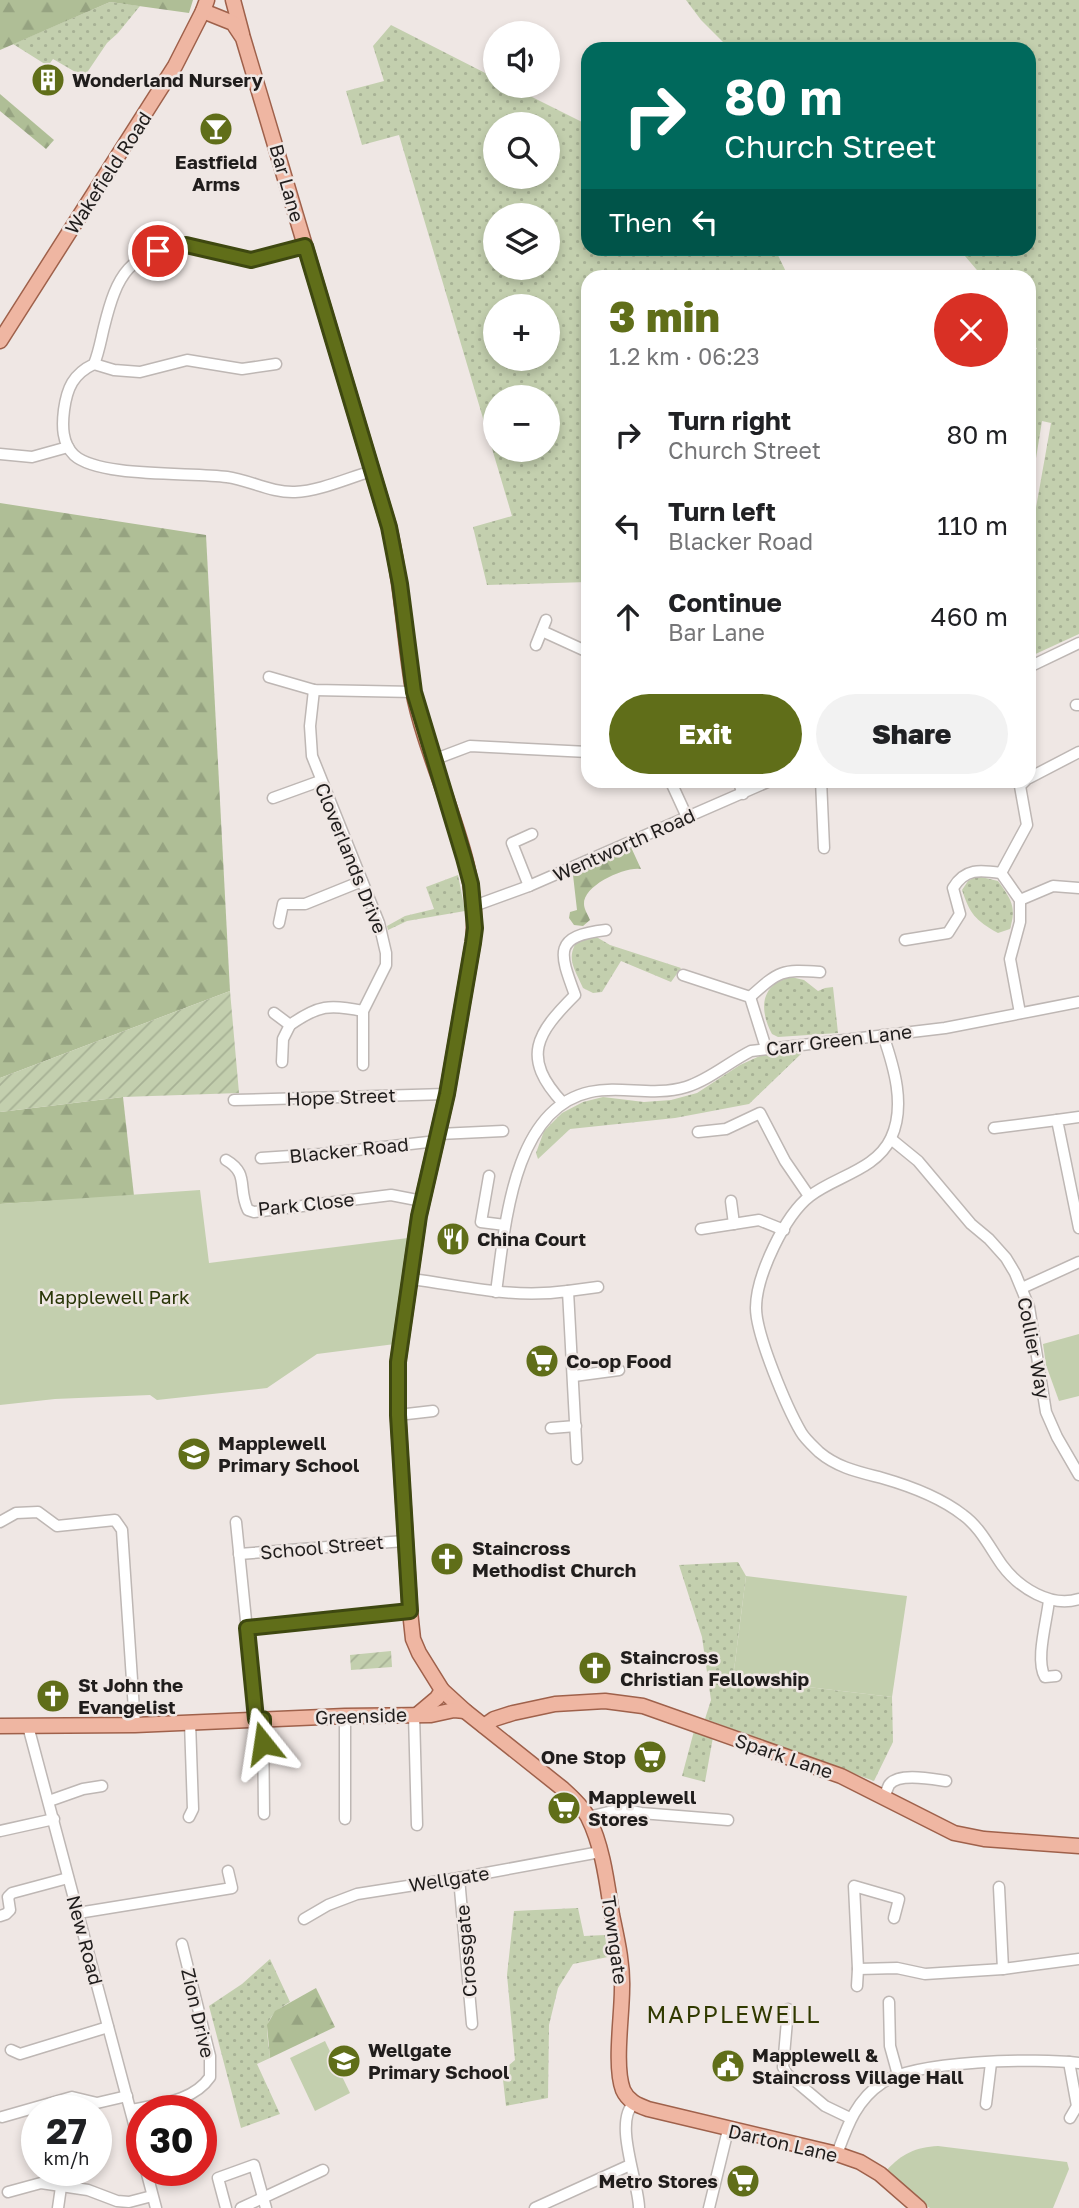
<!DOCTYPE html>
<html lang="en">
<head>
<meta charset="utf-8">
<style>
  :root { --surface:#fff; --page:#f2f2f2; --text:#202124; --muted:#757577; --accent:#606e19 }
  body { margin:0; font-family:"Golos Text",sans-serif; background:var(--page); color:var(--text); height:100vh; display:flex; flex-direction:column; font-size:26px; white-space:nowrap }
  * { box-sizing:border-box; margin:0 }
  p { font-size:23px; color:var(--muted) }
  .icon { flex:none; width:38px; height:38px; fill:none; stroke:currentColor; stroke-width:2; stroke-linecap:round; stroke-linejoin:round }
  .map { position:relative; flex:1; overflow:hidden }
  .side { position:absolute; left:581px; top:270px; width:455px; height:518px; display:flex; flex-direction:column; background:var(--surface); border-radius:21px; box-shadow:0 4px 10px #0003 }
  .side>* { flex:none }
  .guide { position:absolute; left:581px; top:42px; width:455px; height:214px; border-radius:21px; box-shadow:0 4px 10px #0003; background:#00695c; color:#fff; overflow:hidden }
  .buttons { position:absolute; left:483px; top:21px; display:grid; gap:14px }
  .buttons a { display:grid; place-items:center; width:77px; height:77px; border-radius:50%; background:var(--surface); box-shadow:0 4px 10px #0003; font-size:35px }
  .speed { position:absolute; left:21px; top:2095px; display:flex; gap:14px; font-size:35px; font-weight:700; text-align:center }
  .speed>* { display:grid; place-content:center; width:91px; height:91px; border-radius:50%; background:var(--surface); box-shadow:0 4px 10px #0003; line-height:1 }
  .speed small { font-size:18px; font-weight:400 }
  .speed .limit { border:10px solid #d22; background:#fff; color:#111 }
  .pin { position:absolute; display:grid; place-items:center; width:60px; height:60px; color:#fff; margin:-30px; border:4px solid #fff; border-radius:50%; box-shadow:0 2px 7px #0007 }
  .me { position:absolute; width:77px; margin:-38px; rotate:345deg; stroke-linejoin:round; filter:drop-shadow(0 0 5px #0008) }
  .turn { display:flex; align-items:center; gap:24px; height:147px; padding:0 28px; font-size:32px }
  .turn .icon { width:91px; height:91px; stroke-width:2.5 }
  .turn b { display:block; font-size:49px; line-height:60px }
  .then { display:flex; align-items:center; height:66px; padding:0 28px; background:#0003; gap:14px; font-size:26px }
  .round { display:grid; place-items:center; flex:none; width:74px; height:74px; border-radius:37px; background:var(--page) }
  .head { display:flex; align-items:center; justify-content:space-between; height:119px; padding:0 28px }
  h1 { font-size:42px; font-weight:800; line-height:52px; color:var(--accent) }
  .cta { display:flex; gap:14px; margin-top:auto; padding:14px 28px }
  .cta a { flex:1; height:80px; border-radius:42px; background:var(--accent); color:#fff; font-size:28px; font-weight:800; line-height:80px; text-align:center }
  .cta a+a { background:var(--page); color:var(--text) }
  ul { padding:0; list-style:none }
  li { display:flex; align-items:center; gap:21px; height:91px; padding:0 28px }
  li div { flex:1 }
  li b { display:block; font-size:26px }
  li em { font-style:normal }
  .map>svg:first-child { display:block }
  .grass { fill:url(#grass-dots); fill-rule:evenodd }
  .forest { fill:url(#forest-firs) }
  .park { fill:#c3cfae }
  .garden { fill:url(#garden-furrows) }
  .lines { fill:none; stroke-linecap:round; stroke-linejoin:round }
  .minor-casing { stroke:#beb7b4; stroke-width:13 }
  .major-casing { stroke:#9f614b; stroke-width:17 }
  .minor { stroke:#fff; stroke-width:10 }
  .major { stroke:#efb6a2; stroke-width:14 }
  .route-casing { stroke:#3e4810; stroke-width:18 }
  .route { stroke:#606e19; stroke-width:12 }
  .labels { text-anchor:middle; stroke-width:5; stroke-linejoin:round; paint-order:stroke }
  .poi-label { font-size:19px; font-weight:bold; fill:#201d1c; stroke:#efe7e4; text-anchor:start }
  .street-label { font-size:19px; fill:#201d1c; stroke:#efe7e4 }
  .park-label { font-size:19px; fill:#293607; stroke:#efe7e4 }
  .quarter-label { font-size:23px; letter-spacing:2px; fill:#313a00; stroke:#efe7e4 }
</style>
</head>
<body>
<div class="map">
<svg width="1079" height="2208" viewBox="0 0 1079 2208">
  <defs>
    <pattern id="grass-dots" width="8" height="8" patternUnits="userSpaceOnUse" patternTransform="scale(1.75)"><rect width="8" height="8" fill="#c3cfae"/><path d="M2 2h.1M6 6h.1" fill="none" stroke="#a7b195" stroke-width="1.8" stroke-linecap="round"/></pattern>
    <pattern id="forest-firs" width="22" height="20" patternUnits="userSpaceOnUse" patternTransform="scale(1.75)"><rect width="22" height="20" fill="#afbe96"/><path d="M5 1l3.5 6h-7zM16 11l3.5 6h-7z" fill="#96a381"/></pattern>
    <pattern id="garden-furrows" width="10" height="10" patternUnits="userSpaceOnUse" patternTransform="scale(1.75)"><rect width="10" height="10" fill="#c3cfae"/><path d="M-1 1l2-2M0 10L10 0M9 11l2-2" fill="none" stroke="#a7b195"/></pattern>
  </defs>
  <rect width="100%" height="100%" fill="#efe7e4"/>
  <g class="grass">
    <polygon points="686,0 1079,0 1079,634 1029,657 1029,523 1034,519 1051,423 1042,421 1029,502 1029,352 1037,349 1029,336 1029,276 982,276 959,249 1029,248 1029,49 730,49 701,20"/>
    <polygon points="110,2 140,6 118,33 107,43 84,77 53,59 48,66 13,44"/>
    <path d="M391 25 495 78V86H510L588 125V248L775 249 788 276H588V582L487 585 473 527 512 516 399 135 362 145 346 91 384 81 373 46ZM548 124V177H495V124ZM548 215V268H495V215ZM495 306H548V359H495ZM495 397H548V450H495Z"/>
    <polygon points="458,875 465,911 407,921 388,930 387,926 405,916 434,909 426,887"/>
    <path d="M977 876 998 881C1011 899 1017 907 1010 929L998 933C975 920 970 914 962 890L968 881Z"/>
    <path d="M593 935 610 945 681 968 671 982 621 961 602 992 593 993 583 988C574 967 565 958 579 938Z"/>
    <path d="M791 977 804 980 818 991 825 988 833 987 838 1033 778 1037 772 1034C759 1010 760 984 791 977Z"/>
    <polygon points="802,1053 749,1104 675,1118 570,1129 538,1159 536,1153 544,1131 562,1113 583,1102 603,1097 644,1102 671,1100 697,1093 740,1065 762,1055"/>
    <polygon points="738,1562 746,1576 733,1678 892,1697 893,1742 874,1781 705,1719 711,1700 702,1637 679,1565"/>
    <polygon points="694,1731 713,1737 705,1782 682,1776"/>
    <polygon points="578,1908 584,1936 605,1935 608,1957 573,1964 558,1988 549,2025 548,2098 506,2106 502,2071 515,2060 507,1975 514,1911"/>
    <path d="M270 1959 290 2002C261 2018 267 2028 270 2058L257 2064 280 2114 241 2128 209 2006 242 1984Z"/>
  </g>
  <g class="forest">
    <polygon points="0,0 193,0 189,13 110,2 0,50"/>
    <polygon points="0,94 54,140 46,149 0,111"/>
    <polygon points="0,503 206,535 230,991 0,1078"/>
    <path d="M630 845 641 869C626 866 583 885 584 904 584 909 588 915 590 920L583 926 574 925 569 918 570 912 577 910 573 875Z"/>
    <polygon points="123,1097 134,1196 0,1204 0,1112"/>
    <polygon points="316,1988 335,2027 270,2058 267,2025 275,2011"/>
  </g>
  <g class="park">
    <polygon points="200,1190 209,1263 408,1238 406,1272 395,1344 317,1354 267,1388 157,1400 150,1395 55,1399 0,1405 0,1204"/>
    <polygon points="1079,1334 1079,1396 1059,1401 1046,1365 1043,1344"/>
    <polygon points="746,1576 907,1596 892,1697 733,1678"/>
    <polygon points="325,2041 350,2093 315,2111 290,2058"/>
    <path d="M938 2146 1067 2162 1069 2169 1053 2208H930L917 2201 887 2170C901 2154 916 2147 938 2146Z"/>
  </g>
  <g class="garden">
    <polygon points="230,991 239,1093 123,1097 0,1112 0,1078"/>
    <polygon points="391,1651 392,1667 351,1670 350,1655"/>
  </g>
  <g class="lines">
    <defs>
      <g id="minor">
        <path d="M305 246 251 260 186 245C129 252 117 274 104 327 101 339 99 352 94 364 73 374 67 388 64 410 62 426 62 443 74 455 99 478 192 472 227 477 249 480 272 493 295 492 320 491 348 478 372 471"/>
        <polyline points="94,364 114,370 140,372 187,360 242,369 276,364"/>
        <polyline points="0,454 32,457 68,447"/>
        <polyline points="542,631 588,652"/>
        <polyline points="536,645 546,620"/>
        <polyline points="1029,667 1079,643"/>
        <polyline points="269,677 314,690 414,692"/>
        <polyline points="314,690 310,726 312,756 379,923 386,953 386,965 363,1011 363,1065"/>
        <polyline points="1076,705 1079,705"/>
        <polyline points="433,760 470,746 588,752"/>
        <polyline points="1029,778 1079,752"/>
        <polyline points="670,780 687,817"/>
        <polyline points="738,780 743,794"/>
        <polyline points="821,780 824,848"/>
        <polyline points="273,798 320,781"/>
        <polyline points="1001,873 1027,825 1020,786 1026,780"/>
        <polyline points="529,886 512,843 532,834"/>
        <polyline points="1020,900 1053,886 1079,888"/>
        <polyline points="474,906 529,886 772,780"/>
        <polyline points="279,923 283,904 305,904 362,881"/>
        <path d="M905 940 948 933 960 914 953 888C965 868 980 870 1001 873L1020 900V922L1010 959 1020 1013"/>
        <polyline points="683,975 750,997 766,1048"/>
        <path d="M750 997C779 971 781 969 820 972"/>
        <path d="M274 1013 290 1025C318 1005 330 1004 363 1011"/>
        <path d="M883 1035C894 1067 906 1106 891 1138 876 1170 836 1176 810 1196 785 1215 756 1276 756 1308 756 1335 787 1408 801 1432 805 1439 813 1446 819 1452 838 1468 859 1472 882 1478 910 1486 940 1497 963 1515 980 1527 990 1548 1002 1565 1019 1588 1051 1608 1079 1599"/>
        <polyline points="282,1062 283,1039 290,1025"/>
        <polyline points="234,1100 447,1094"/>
        <path d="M563 1103C520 1057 537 1033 575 995 559 952 553 936 606 930"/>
        <polyline points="1079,1117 1057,1120 1079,1228"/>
        <polyline points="994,1128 1057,1120"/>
        <polyline points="698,1132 726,1129 760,1113 785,1161 809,1196"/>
        <polyline points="439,1134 503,1131"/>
        <polyline points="891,1139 918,1161 971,1224 989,1239 1006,1258 1015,1273 1029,1307 1046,1412 1057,1437 1079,1475"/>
        <polyline points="261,1158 321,1154 437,1141"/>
        <path d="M226 1160C250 1174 237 1188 248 1210L254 1212 391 1195 422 1201"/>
        <polyline points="489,1176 481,1222 505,1225"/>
        <polyline points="731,1201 734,1224"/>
        <polyline points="701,1229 759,1220 784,1230"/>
        <path d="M411 1279C466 1286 512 1299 568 1291L577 1459"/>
        <polyline points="1022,1288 1079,1262"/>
        <polyline points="568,1291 598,1287"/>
        <path d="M496 1292C505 1228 512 1109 590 1092 621 1085 653 1097 686 1087 709 1080 729 1062 751 1051L945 1028 1079 1002"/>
        <polyline points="574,1376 619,1370"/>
        <polyline points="398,1415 433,1411"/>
        <polyline points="551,1428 576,1426"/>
        <polyline points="0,1522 16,1513 38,1512 57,1526 115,1520 122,1530 135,1725"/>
        <polyline points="236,1522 256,1719"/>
        <polyline points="239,1554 404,1541"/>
        <path d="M1049 1600C1047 1621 1035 1660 1045 1677L1056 1676"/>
        <polyline points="247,1628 410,1611"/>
        <polyline points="414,1714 417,1825"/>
        <polyline points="263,1719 264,1814"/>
        <polyline points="28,1726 142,2154"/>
        <path d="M885 1796C886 1793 887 1789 889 1785 898 1772 932 1779 946 1781"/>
        <polyline points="49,1801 83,1789 102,1786"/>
        <polyline points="189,1817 193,1809 190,1722"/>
        <polyline points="588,1817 621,1809 641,1813 728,1820"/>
        <polyline points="345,1819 345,1716"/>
        <polyline points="0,1831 54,1819"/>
        <polyline points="459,1878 472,2024"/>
        <polyline points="999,1887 1003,1969"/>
        <polyline points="78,1913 232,1888 228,1871"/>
        <polyline points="0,1916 6,1914 10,1910 8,1897 12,1893 68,1878"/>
        <polyline points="304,1919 328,1905 357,1894 459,1878 600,1852"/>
        <polyline points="858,1969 897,1968 925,1974 1003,1969 1079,1959"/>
        <polyline points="857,1986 858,1969 854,1886 899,1899 894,1918"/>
        <polyline points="889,2002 890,2046 898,2075"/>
        <polyline points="788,2009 783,2067 787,2074 825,2106 850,2118"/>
        <polyline points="11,2050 20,2054 108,2027"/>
        <polyline points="1069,2062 1077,2106 1070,2118"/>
        <path d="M634 2103C613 2122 639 2183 639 2208"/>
        <polyline points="986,2104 991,2063"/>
        <path d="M131 2110C158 2104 193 2102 210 2077V2056L182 1944"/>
        <polyline points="2,2117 72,2097 97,2103 127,2096"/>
        <path d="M837 2154C847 2127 856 2100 882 2083 915 2060 1038 2058 1079 2063"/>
        <polyline points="146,2170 156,2208"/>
        <polyline points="8,2192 41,2183 88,2190 117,2201 129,2202 152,2196"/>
        <polyline points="58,2208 61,2187"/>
        <polyline points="226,2208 218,2178 254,2165 266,2208"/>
        <polyline points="241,2208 323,2170"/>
        <polyline points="535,2208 630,2165"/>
        <polyline points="709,2208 728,2130"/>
      </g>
      <g id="major">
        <polyline points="233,0 242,34"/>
        <path d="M203 11 233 23 243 38 389 527C402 581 404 636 413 690 428 771 483 861 473 943L447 1094 419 1216 398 1362V1415L410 1611 413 1639 419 1653 442 1690 465 1711 563 1789C572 1797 582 1806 588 1817 603 1847 607 1883 612 1915 617 1939 623 1964 622 1989 622 2016 614 2066 623 2090 628 2101 637 2105 648 2109L837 2154 860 2162 880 2174 919 2208"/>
        <polyline points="0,341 175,66 203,11 207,0"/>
        <polyline points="418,1714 437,1698 442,1690"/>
        <polyline points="0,1726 135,1725 345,1716 431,1715 454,1710 465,1711"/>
        <polyline points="484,1726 494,1719 513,1713 555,1704 605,1701 643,1706 841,1776 954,1833 984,1839 1079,1846"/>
      </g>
    </defs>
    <use href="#minor" class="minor-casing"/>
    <use href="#major" class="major-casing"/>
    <use href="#minor" class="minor"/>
    <use href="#major" class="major"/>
  </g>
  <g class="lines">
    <defs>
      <polyline id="route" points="158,251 186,245 251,260 305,246 389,527 400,584 414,692 464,858 471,884 475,928 473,943 447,1094 419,1216 398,1362 398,1415 410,1611 247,1628 256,1719 263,1719 263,1743"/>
    </defs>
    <use href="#route" class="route-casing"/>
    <use href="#route" class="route"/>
  </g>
  <defs>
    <symbol id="building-disc" viewBox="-11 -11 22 22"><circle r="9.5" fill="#606e19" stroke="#efe7e4"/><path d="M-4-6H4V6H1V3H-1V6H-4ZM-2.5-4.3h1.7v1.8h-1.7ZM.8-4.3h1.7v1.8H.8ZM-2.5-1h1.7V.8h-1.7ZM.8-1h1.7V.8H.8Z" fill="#fff"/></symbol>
    <symbol id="bar-disc" viewBox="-11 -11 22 22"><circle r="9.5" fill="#606e19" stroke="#efe7e4"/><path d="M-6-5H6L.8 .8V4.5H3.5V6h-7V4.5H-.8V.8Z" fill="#fff"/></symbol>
    <symbol id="restaurant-disc" viewBox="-11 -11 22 22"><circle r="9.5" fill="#606e19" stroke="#efe7e4"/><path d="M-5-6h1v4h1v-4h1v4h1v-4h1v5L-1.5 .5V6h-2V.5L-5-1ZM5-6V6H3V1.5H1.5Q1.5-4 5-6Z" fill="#fff"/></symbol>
    <symbol id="supermarket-disc" viewBox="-11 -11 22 22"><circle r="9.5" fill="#606e19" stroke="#efe7e4"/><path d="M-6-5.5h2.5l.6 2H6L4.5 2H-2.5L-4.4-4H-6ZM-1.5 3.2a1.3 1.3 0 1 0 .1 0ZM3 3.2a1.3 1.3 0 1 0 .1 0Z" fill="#fff"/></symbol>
    <symbol id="school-disc" viewBox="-11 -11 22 22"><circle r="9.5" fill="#606e19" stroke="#efe7e4"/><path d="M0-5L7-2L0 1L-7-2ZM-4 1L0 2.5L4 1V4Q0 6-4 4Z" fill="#fff"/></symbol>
    <symbol id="church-disc" viewBox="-11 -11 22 22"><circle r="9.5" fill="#606e19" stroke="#efe7e4"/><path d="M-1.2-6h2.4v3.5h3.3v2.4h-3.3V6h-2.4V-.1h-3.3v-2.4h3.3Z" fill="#fff"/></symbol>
    <symbol id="civic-disc" viewBox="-11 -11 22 22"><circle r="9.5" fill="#606e19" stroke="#efe7e4"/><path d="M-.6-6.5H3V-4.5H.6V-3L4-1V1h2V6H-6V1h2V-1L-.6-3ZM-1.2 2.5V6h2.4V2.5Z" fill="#fff"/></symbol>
  </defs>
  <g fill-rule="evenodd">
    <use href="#building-disc" x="29" y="61" width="38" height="38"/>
    <use href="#bar-disc" x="197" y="110" width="38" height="38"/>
    <use href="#restaurant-disc" x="434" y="1220" width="38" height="38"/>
    <use href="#supermarket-disc" x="523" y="1342" width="38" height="38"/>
    <use href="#school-disc" x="175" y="1435" width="38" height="38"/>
    <use href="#church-disc" x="428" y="1540" width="38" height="38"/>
    <use href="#church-disc" x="576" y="1649" width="38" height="38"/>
    <use href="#church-disc" x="34" y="1677" width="38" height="38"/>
    <use href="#supermarket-disc" x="631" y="1738" width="38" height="38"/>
    <use href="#supermarket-disc" x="545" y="1789" width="38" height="38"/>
    <use href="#school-disc" x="325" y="2042" width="38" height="38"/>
    <use href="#civic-disc" x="709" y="2047" width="38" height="38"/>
    <use href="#supermarket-disc" x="724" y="2162" width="38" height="38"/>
  </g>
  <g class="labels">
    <g class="poi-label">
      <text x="72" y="87">Wonderland Nursery</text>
      <text x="216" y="169" text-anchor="middle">Eastfield<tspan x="216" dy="22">Arms</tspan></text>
      <text x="477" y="1246">China Court</text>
      <text x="566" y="1368">Co-op Food</text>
      <text x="218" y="1450">Mapplewell<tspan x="218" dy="22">Primary School</tspan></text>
      <text x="472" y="1555">Staincross<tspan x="472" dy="22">Methodist Church</tspan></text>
      <text x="620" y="1664">Staincross<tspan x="620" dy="22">Christian Fellowship</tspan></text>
      <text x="78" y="1692">St John the<tspan x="78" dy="22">Evangelist</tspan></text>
      <text x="626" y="1764" text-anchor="end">One Stop</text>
      <text x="588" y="1804">Mapplewell<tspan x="588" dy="22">Stores</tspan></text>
      <text x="368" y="2057">Wellgate<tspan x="368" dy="22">Primary School</tspan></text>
      <text x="752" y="2062">Mapplewell &amp;<tspan x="752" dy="22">Staincross Village Hall</tspan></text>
      <text x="718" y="2188" text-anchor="end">Metro Stores</text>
    </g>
    <g class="street-label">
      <text transform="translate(108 173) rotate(-57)" y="7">Wakefield Road</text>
      <text transform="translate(287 183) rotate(74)" y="7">Bar Lane</text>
      <text transform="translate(624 845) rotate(-24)" y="7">Wentworth Road</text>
      <text transform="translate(351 858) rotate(68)" y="7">Cloverlands Drive</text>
      <text transform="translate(839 1040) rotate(-7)" y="7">Carr Green Lane</text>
      <text transform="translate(341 1097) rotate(-2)" y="7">Hope Street</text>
      <text transform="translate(349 1150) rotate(-6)" y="7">Blacker Road</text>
      <text transform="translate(306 1204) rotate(-6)" y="7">Park Close</text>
      <text transform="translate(1034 1348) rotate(79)" y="7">Collier Way</text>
      <text transform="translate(322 1547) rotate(-5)" y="7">School Street</text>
      <text transform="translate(361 1716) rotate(-2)" y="7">Greenside</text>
      <text transform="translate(784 1756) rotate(19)" y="7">Spark Lane</text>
      <text transform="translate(449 1879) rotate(-9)" y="7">Wellgate</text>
      <text transform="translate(85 1940) rotate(75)" y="7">New Road</text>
      <text transform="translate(615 1940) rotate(82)" y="7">Towngate</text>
      <text transform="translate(466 1951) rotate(-95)" y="7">Crossgate</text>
      <text transform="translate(198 2013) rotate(77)" y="7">Zion Drive</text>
      <text transform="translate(783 2143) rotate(13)" y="7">Darton Lane</text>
    </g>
    <g class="park-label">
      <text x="114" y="1304">Mapplewell Park</text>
    </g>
    <g class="quarter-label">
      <text x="734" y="2023">MAPPLEWELL</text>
    </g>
  </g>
</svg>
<div class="buttons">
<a><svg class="icon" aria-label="sound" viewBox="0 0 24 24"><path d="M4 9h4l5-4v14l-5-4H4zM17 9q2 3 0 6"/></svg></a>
<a><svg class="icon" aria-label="search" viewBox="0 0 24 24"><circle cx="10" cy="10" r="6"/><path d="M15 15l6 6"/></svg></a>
<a><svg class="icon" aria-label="layers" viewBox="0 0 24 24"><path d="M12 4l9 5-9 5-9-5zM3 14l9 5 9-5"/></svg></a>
<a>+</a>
<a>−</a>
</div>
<div class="speed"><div>27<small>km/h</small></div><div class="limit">30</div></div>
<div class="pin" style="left:158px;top:251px;background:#d93025"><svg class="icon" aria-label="arrive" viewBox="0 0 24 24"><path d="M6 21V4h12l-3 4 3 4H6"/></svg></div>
<svg class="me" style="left:263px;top:1743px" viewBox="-20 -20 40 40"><path d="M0-17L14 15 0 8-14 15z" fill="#606e19" stroke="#fff" stroke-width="4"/></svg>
<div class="guide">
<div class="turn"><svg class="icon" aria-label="right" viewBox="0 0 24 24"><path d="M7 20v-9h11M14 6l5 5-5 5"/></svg><div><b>80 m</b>Church Street</div></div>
<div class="then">Then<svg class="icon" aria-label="left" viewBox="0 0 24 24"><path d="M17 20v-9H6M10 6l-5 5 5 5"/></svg></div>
</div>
<section class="side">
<div class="head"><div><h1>3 min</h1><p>1.2 km · 06:23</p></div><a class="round" style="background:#d93025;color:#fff"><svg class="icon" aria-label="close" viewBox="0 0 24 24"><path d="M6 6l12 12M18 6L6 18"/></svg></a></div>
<ul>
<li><svg class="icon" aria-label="right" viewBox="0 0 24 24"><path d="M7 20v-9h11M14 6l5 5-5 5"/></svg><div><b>Turn right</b><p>Church Street</p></div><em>80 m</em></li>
<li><svg class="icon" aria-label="left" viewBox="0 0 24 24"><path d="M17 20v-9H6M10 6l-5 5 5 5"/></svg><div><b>Turn left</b><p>Blacker Road</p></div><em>110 m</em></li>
<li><svg class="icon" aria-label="ahead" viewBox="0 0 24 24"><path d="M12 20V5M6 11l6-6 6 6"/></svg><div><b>Continue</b><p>Bar Lane</p></div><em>460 m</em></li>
</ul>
<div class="cta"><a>Exit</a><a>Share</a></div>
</section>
</div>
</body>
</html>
